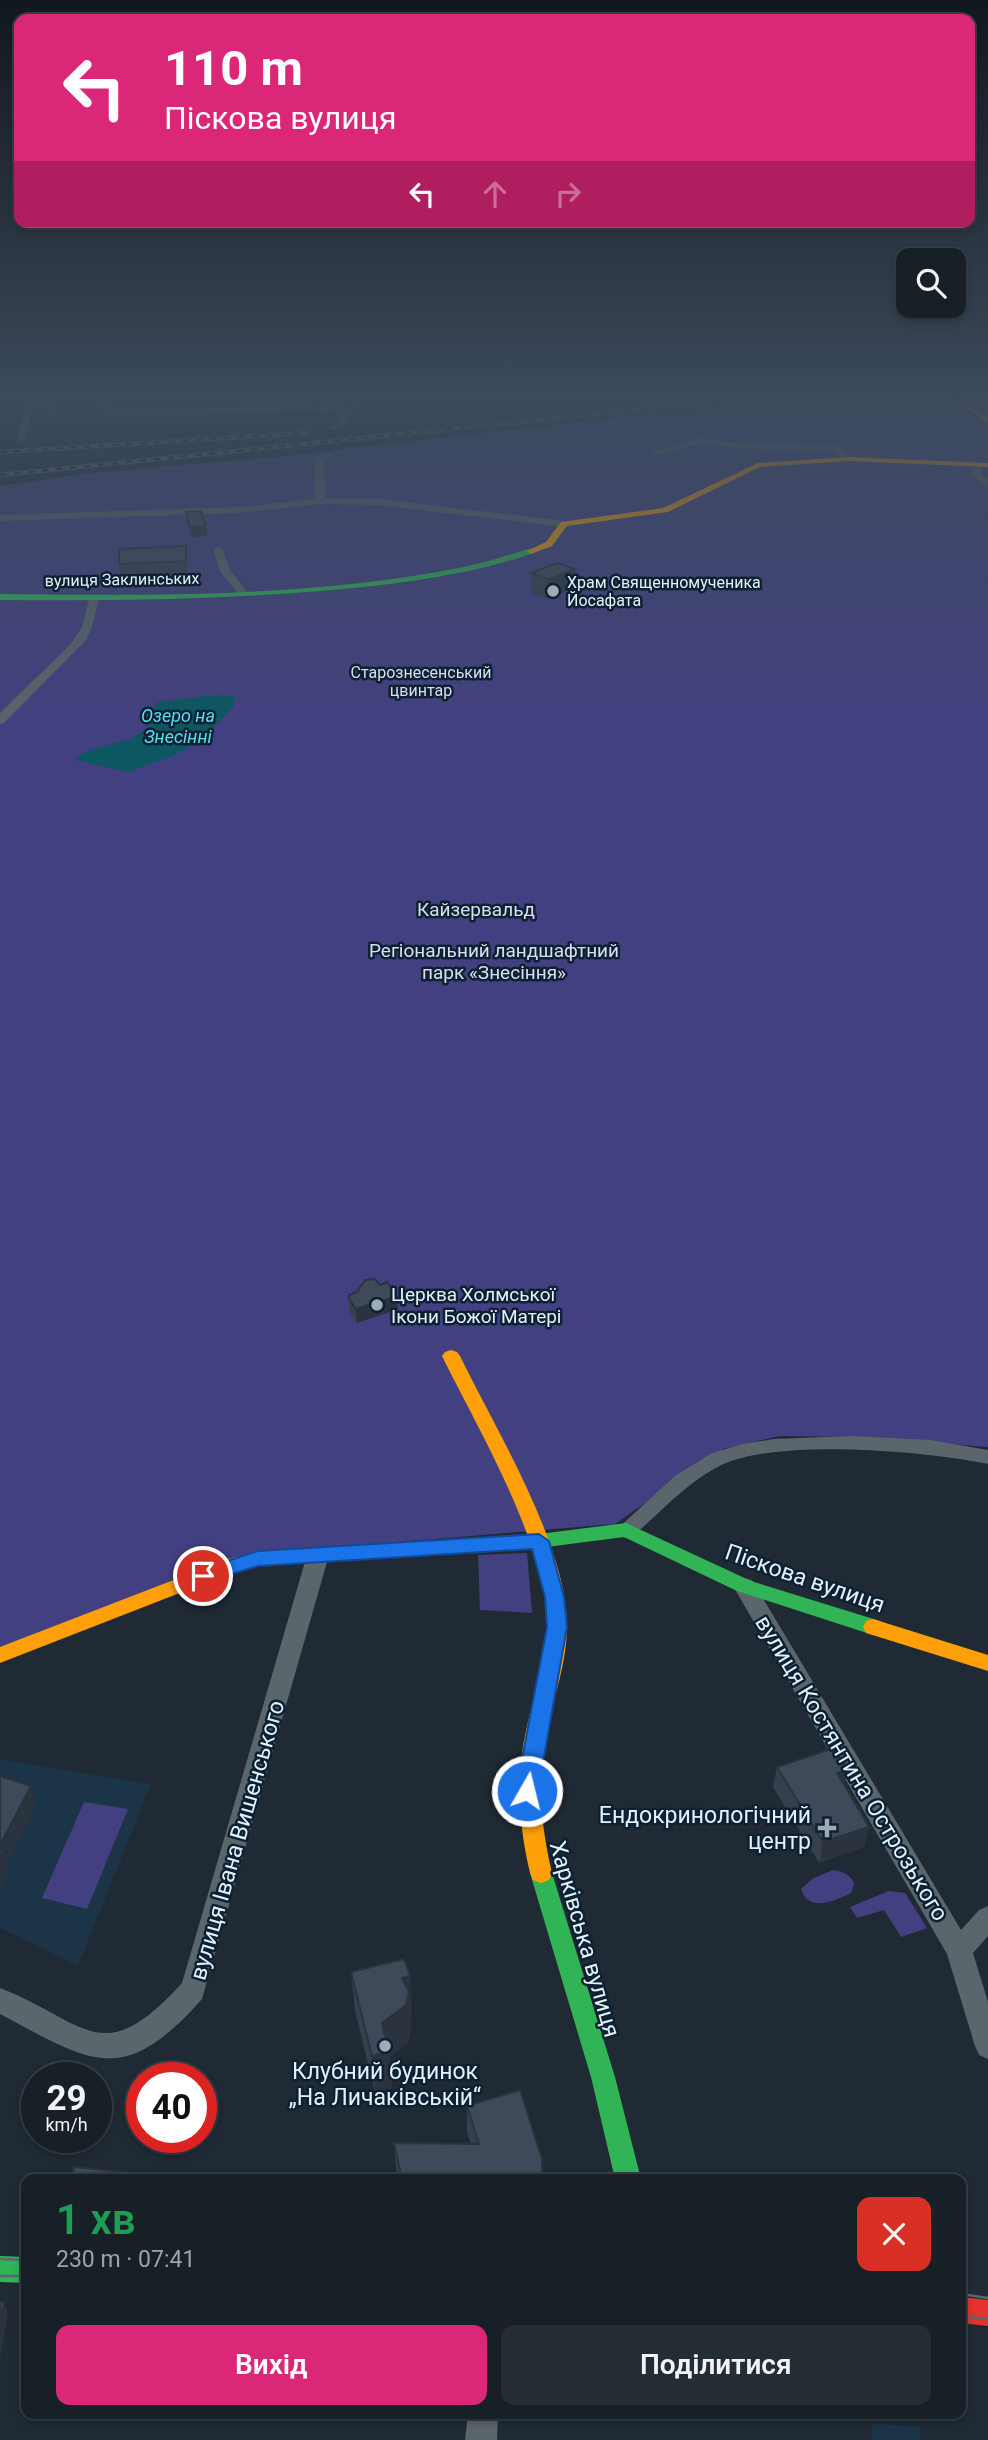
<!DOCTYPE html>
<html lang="uk">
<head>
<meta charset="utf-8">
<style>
  :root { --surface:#172027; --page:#242d33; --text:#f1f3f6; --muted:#9ea3a7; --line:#363e44; --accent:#db2777 }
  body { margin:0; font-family:Roboto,sans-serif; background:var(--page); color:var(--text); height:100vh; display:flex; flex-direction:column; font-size:26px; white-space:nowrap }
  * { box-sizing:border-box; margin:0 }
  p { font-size:23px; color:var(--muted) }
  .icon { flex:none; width:38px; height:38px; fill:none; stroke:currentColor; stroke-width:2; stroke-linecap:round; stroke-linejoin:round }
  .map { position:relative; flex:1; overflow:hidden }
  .details { position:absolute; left:21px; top:2174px; width:945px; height:245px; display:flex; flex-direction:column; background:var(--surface); border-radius:14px; box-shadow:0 4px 10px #0003,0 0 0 2px var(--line) }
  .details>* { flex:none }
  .banner { position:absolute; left:14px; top:14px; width:961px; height:214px; border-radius:14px; box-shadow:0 4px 10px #0003,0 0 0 2px var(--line); background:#db2777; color:#fff; overflow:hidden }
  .fabs { position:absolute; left:896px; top:248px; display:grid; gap:14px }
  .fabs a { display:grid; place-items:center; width:70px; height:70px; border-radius:14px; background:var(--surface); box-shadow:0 4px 10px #0003,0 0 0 2px var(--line); font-size:35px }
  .speed { position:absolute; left:21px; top:2062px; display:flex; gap:14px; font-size:35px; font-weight:700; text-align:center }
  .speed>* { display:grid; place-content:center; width:91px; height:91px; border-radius:50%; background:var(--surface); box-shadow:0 4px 10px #0003,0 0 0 2px var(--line); line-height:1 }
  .speed small { font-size:18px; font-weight:400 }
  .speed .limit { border:10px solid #d22; background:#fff; color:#111 }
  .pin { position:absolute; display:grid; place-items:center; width:60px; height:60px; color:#fff; margin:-30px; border:4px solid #fff; border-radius:50%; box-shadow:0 2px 7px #0007 }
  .me { position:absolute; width:77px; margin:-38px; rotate:8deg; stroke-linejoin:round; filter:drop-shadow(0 0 5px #0008) }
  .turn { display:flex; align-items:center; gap:24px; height:147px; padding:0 35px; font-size:32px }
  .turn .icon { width:91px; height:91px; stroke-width:2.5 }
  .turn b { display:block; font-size:49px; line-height:60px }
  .lanes { display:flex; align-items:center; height:66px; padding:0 35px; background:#0003; justify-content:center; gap:35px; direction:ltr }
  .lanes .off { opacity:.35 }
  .round { display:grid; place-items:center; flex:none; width:74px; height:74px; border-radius:14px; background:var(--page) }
  .overview { display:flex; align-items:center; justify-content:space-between; height:119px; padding:0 35px }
  h1 { font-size:42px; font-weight:600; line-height:52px; color:#1e9e55 }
  .cta { display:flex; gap:14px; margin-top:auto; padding:14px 35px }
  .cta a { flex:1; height:80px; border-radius:14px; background:var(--accent); color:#fff; font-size:28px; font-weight:600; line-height:80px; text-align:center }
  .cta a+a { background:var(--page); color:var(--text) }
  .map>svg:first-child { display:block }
  .built { fill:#1c3448 }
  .green { fill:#434081 }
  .water { fill:#0c5761 }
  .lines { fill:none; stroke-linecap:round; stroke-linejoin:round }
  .street { fill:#5b656c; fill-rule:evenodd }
  .fast { fill:#30b455; fill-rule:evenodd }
  .slow { fill:#ff9f0a; fill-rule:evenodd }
  .jam { fill:#e5322d; fill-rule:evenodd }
  .tram { stroke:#5e666f; stroke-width:2.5 }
  .rail-casing { stroke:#5e666f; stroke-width:4.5 }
  .rail { stroke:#0d2132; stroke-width:2.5; stroke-dasharray:7; stroke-linecap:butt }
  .wall { fill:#353f4d }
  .shaded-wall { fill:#2b333f }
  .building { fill:#3e495a; stroke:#2b333f; stroke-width:2 }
  .route { fill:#1a73e8; stroke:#114b97; stroke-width:2 }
  .poi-dot { fill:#9fabb6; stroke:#0d2132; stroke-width:2.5 }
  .labels { text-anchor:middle; stroke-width:5; stroke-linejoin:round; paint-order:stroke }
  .far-street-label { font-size:16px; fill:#e4f1fc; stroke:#0d2132 }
  .far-poi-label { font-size:16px; fill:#e4f1fc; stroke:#0d2132; text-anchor:start }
  .far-park-label { font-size:16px; fill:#dcddf3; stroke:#0d2132 }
  .far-water-label { font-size:18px; font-style:italic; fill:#55dff1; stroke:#0d2132 }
  .park-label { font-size:19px; fill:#dcddf3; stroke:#0d2132 }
  .poi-label { font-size:19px; fill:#e4f1fc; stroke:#0d2132; text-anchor:start }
  .near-street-label { font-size:23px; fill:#e4f1fc; stroke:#0d2132 }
  .near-poi-label { font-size:23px; fill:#e4f1fc; stroke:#0d2132; text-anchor:end }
</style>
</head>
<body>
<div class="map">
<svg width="988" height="2440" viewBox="0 0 988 2440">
  <rect width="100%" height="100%" fill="#1f2a34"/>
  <g class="built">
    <polygon points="0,1759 151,1784 78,1966 0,1928"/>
    <polygon points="872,2424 919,2426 921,2440 872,2440"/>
  </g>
  <g class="green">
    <polygon points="818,395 988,395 988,1447 857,1437 779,1436 723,1449 615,1524 252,1554 0,1660 0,486 91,473 277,457"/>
    <polygon points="527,1553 532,1613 480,1610 478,1555"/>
    <polygon points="84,1802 128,1809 87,1909 42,1898"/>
    <path d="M833 1870C843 1872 850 1873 854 1884L851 1893C835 1901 808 1913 801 1889L812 1879Z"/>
    <polygon points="889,1891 905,1893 927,1928 901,1937 884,1910 857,1918 850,1907"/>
  </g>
  <path class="water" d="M216 695 235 696 234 706 203 739 173 756 128 772 76 760C82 744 132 747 148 727 155 719 152 710 156 702Z"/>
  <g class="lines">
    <g class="street">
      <polygon points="28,395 36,395 25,439 21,442 17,439"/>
      <polygon points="50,395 58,395 54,412 50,415 46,412"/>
      <polygon points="105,395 113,397 363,395 112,402 110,410 347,406 356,402 344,426 333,430 329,427 337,423 343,411 109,416 102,412"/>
      <polygon points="947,395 975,395 950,399"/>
      <polygon points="699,438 744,443 834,444 853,459 846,461 832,450 744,449 699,444 655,456 651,453"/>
      <polygon points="329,452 332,457 324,459 325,498 379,499 564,521 569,524 564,527 379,505 320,504 239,513 0,521 0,515 239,507 315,499 315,458"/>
      <polygon points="973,463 981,465 981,474 988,480 988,488 971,475"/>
      <polygon points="218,547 223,550 230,570 247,592 246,594 238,594 220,571 213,550"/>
      <polygon points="90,596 99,598 92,627 86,640 4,723 0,724 0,713 71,644 82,627"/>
      <path d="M852 1436 930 1440 988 1450V1464C925 1451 785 1439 726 1463 691 1478 662 1511 633 1536L626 1538 619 1536 616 1530 675 1476 712 1453 742 1444 774 1439Z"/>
      <path d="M318 1547 326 1549 329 1555 202 1999C123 2088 92 2063 0 2014V1988C87 2022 101 2072 182 1983L307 1555 310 1549Z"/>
      <polygon points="744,1578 752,1580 961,1930 979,1910 988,1906 988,1936 973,1953 988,2002 988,2059 979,2055 975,2046 947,1954 733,1586 736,1580"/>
      <polygon points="468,2413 498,2413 497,2440 465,2440"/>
    </g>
    <g class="fast">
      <path d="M531 548 535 551 534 553C465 576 392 585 320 591 213 600 107 601 0 600V594C151 596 316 597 464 567 487 562 509 555 531 548Z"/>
      <polygon points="626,1523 751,1581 880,1621 883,1627 880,1633 873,1635 737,1591 624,1537 539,1548 464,1553 457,1551 454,1546 457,1541 464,1539 539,1534"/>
      <polygon points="541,1863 549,1866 552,1873 615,2077 641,2179 615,2179 591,2077 530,1873 533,1866"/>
      <polygon points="0,2256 26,2257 26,2283 0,2282"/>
    </g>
    <g class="slow">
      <polygon points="943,395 953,395 988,418 988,423"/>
      <polygon points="849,457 988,463 988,467 849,461 760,467 668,512 567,526 552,546 531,554 527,551 546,542 561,522 663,508 758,463"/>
      <path d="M451 1350 457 1352 460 1356C496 1430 567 1545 567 1626 567 1661 554 1697 547 1731 536 1780 541 1825 552 1873L549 1880 541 1883 533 1880 530 1873C519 1825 515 1780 526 1731 533 1697 546 1662 547 1627 548 1546 478 1429 442 1356L445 1352Z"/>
      <polygon points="464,1539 471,1541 474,1546 471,1551 464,1553 258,1566 231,1573 0,1663 0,1647 228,1559 258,1552"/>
      <polygon points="873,1619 988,1655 988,1671 866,1633 863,1627 866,1621"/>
    </g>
    <polygon class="jam" points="961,2297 988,2300 988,2326 961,2323"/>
    <g class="tram">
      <polyline points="0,2259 26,2260"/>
      <polyline points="0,2276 26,2276"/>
      <polyline points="961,2294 988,2298"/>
      <polyline points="961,2316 988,2319"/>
    </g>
    <defs>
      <g id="rail">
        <polyline points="0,452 307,433"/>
        <polyline points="0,475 785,395"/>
      </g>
    </defs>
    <use href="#rail" class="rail-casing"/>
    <use href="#rail" class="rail"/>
  </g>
  <g class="wall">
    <polygon points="186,512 207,536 191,537 186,521"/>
    <polygon points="186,546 188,580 121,584 119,564"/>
    <polygon points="575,569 574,588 548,599 531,593 531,573"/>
    <polygon points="349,1295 398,1309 357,1323 349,1312"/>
    <polygon points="777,1767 847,1770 844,1785 869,1827 864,1847 819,1863 773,1787"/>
    <polygon points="351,1972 412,2014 410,2015 411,2030 408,2043 390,2057 392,2088 375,2093 355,2011"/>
    <polygon points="467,2106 542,2179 398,2179 396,2168 394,2143 471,2144 467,2132"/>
  </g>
  <g class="shaded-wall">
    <polygon points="206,526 207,536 191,537 190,527"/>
    <polygon points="575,569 574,588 548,599 549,579"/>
    <polygon points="397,1296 398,1309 357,1323 356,1309"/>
    <polygon points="847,1770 843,1790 837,1773"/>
    <polygon points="31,1786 36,1807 7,1863 9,1871 0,1891 0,1845"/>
    <polygon points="869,1827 864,1847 819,1863 823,1842"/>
    <polygon points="410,1976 412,2014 410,2015 411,2030 408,2043 390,2057 392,2088 375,2093 372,2056 382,2023 402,1978"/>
    <polygon points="4,2302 8,2314 0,2358 0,2322"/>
  </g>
  <g class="building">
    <polygon points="201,511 206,526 190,527 186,512"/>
    <polygon points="186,546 186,561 119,564 119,549"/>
    <polygon points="557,563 575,569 549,579 531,573"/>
    <polygon points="375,1279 380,1285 387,1282 397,1296 356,1309 349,1299 349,1295 357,1292 365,1280"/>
    <polygon points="834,1748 847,1770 837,1773 869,1827 823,1842 777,1767"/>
    <polygon points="0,1776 31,1786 0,1845"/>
    <polygon points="0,1850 4,1851 0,1859"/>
    <polygon points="404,1959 410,1976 402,1978 409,1992 406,2005 382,2023 389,2051 372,2056 351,1972"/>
    <polygon points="520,2090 542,2159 542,2179 402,2179 394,2143 479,2144 467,2106"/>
    <polygon points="74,2167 123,2172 121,2179 71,2179"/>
    <polygon points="0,2302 4,2302 0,2322"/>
  </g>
  <linearGradient id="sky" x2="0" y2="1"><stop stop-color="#11171d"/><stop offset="0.54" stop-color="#3c4a5c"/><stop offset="1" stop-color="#3c4a5c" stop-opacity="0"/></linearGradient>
  <rect width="988" height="737" fill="url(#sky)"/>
  <polygon class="route" points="539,1534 549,1541 564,1597 567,1627 538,1791 535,1797 527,1800 520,1797 516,1791 547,1627 545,1597 532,1549 258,1566 203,1583 196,1581 193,1576 196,1571 258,1551"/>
  <g class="poi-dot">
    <circle cx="553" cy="591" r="7"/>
    <circle cx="377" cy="1305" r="7"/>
    <path d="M823.5 1817.5h7v7h7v7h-7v7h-7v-7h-7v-7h7z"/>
    <circle cx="385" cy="2046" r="7"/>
  </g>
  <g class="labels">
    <g class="far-street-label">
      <text transform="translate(122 579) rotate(-1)" y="6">вулиця Заклинських</text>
    </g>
    <g class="far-poi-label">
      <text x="567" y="588">Храм Священномученика<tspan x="567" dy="18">Йосафата</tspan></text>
    </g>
    <g class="far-park-label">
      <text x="421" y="678">Старознесенський<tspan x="421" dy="18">цвинтар</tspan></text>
    </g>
    <g class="far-water-label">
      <text x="178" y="722">Озеро на<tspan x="178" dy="21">Знесінні</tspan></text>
    </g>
    <g class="park-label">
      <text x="476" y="916">Кайзервальд</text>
      <text x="494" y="957">Регіональний ландшафтний<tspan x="494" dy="22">парк «Знесіння»</tspan></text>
    </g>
    <g class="poi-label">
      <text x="391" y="1301">Церква Холмської<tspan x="391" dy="22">Ікони Божої Матері</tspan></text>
    </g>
    <g class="near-street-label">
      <text transform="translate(805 1578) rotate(19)" y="8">Піскова вулиця</text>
      <text transform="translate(852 1768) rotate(59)" y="8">вулиця Костянтина Острозького</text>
      <text transform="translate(237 1840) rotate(-74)" y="8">вулиця Івана Вишенського</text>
      <text transform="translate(585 1939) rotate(74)" y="8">Харківська вулиця</text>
    </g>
    <g class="near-poi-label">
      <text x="811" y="1823">Ендокринологічний<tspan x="811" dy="26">центр</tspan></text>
      <text x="385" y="2079" text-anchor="middle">Клубний будинок<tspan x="385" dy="26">„На Личаківській“</tspan></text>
    </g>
  </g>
</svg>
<div class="fabs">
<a><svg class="icon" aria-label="search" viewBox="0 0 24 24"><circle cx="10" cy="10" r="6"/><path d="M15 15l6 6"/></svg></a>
</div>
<div class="speed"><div>29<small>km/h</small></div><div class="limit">40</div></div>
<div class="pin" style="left:203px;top:1576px;background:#d93025"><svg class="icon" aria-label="arrive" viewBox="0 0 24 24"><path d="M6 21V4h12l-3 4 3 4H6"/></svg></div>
<svg class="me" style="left:527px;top:1791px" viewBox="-20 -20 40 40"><circle r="17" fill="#1a73e8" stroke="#fff" stroke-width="3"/><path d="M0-11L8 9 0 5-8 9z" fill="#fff"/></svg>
<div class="banner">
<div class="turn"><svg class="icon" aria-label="left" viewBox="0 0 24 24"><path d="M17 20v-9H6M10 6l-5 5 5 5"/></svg><div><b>110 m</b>Піскова вулиця</div></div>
<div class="lanes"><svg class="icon" aria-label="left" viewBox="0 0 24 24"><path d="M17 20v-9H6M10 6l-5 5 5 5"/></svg><svg class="icon off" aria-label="ahead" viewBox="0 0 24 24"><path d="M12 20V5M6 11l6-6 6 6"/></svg><svg class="icon off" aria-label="right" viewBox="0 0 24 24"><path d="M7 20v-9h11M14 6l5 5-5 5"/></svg></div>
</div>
<section class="details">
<div class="overview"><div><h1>1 хв</h1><p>230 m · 07:41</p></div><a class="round" style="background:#d93025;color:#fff"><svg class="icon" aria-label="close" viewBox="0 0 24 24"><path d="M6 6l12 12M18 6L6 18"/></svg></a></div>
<div class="cta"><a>Вихід</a><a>Поділитися</a></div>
</section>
</div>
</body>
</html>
